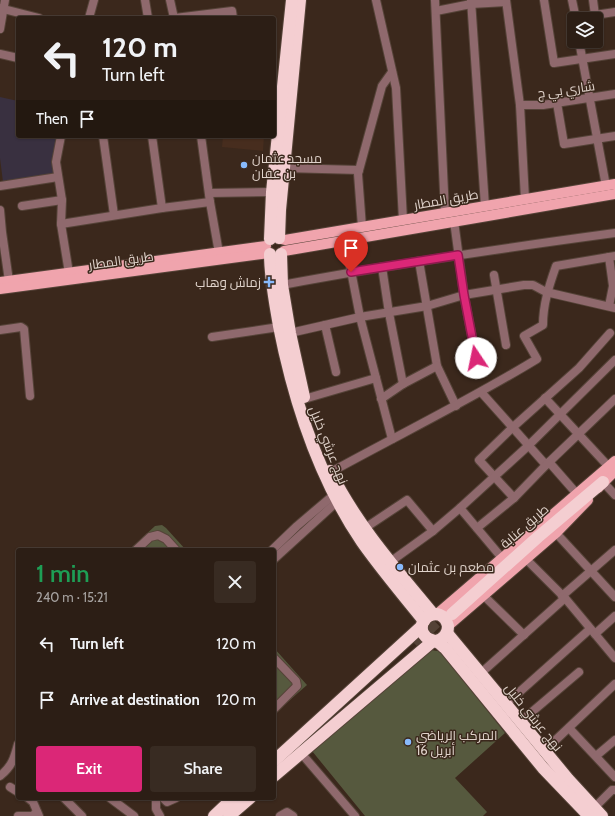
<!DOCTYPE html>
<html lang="en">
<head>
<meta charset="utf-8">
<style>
  :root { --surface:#2c1e15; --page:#382b22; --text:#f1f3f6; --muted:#a6a2a0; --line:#483c34; --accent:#db2777 }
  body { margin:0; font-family:Cabin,Cairo,sans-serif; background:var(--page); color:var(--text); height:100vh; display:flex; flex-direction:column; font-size:15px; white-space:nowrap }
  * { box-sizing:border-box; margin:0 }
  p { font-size:13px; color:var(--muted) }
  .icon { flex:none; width:22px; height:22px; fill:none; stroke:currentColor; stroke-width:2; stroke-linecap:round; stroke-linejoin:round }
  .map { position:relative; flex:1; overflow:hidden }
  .panel { position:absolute; left:16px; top:548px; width:260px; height:252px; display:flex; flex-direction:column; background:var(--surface); border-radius:4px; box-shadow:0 1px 3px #0004,0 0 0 1px var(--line) }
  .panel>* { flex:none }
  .hud { position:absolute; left:16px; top:16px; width:260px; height:122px; border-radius:4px; box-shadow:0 1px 3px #0004,0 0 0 1px var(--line); background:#2c1e15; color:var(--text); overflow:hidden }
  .tools { position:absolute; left:567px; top:12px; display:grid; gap:8px }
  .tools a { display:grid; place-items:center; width:36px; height:36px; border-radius:4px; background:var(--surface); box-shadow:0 1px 3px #0004,0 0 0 1px var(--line); font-size:20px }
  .pin { position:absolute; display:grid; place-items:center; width:34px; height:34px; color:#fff; margin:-41px -17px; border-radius:50% 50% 50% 0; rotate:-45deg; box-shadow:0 0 4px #0007 }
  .pin .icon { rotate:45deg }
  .me { position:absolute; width:44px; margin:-22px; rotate:349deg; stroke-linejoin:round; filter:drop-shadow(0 0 3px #0008) }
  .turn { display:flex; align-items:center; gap:14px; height:84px; padding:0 20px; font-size:18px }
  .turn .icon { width:52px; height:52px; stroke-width:2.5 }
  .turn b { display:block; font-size:28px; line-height:34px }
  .then { display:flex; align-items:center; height:38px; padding:0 20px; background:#0003; gap:8px; font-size:15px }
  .round { display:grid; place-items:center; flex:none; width:42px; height:42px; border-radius:4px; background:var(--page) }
  .head { display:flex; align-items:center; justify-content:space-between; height:68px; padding:0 20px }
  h1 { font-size:24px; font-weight:600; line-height:30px; color:#1e9e55 }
  .cta { display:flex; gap:8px; margin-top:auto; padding:8px 20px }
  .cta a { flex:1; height:46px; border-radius:4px; background:var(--accent); color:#fff; font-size:16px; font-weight:600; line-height:46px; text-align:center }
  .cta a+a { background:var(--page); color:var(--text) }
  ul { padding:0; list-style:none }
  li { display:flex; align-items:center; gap:12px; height:56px; padding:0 20px }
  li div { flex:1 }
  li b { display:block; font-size:15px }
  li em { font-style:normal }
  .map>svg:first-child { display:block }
  .built { fill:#472d1e }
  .education { fill:#393040 }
  .park { fill:#56593e }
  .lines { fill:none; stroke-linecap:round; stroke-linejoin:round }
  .highway-tunnel { stroke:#544236; stroke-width:12; stroke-dasharray:12 6; stroke-linecap:butt }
  .minor-casing { stroke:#554338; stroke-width:10 }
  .major-casing { stroke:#554338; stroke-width:12 }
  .highway-casing { stroke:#554338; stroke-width:14 }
  .minor { stroke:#8f696d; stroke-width:8 }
  .major { stroke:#f0a4ad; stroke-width:10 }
  .highway { stroke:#f4ced1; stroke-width:12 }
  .route-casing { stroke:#8e194d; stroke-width:10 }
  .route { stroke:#db2777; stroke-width:7 }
  .poi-dot { fill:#88bafc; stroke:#3b281c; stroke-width:1.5 }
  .labels { text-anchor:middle; stroke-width:3; stroke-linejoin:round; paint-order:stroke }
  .street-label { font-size:13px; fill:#e0d3cb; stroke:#3b281c }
  .poi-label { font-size:13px; fill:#e0d3cb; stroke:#3b281c; text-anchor:start }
</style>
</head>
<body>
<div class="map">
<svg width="615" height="816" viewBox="0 0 615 816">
  <rect width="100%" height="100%" fill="#3b281c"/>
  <polygon class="built" points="223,136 264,136 263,151 222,147"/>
  <polygon class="education" points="0,97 18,101 18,136 58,136 55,176 3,182 0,158"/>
  <g class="park">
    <polygon points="162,525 166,528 186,550 129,550 155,526"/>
    <polygon points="274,648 307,685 274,714"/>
    <polygon points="431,650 438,651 443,655 505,733 455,778 487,812 483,816 365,816 312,751"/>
  </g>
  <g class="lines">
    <polyline class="highway-tunnel" points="414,643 449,610"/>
    <defs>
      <g id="minor">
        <polyline points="145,0 148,18"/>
        <polyline points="170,0 174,18"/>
        <polyline points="376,0 396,88 403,220"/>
        <polyline points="435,0 445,213"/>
        <polyline points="471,0 485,206"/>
        <polyline points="506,0 520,105 525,199"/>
        <polyline points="544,0 554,63 615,54"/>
        <polyline points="572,0 576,19"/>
        <polyline points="593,0 595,15"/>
        <polyline points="0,8 39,18"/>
        <polyline points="436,11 471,4 506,2"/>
        <polyline points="89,18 94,0"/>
        <polyline points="175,18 232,11 233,18"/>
        <polyline points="575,18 615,12"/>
        <polyline points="0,29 5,0"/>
        <polyline points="579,41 606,186"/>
        <polyline points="0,54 18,58"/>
        <polyline points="557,103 564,144 615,136"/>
        <polyline points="520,105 543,105 615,94"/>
        <polyline points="61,136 56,162 62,200 61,224 69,273"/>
        <polyline points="103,136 114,215"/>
        <polyline points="152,136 162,208"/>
        <polyline points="201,136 210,202 219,253"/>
        <polyline points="284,168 359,170"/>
        <polyline points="0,186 58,177"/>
        <polyline points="209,193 272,192"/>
        <polyline points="22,206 62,200"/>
        <polyline points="0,210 2,232 9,281"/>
        <polyline points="454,221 464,295 476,358"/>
        <polyline points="61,224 162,208 210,202"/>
        <polyline points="362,227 358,174 382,86 392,72"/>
        <polyline points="345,240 360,317 392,439"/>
        <polyline points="609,257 613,286 609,306"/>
        <polyline points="419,261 437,366 456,406"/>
        <polyline points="382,267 389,313 403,384"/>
        <polyline points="494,275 506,345"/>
        <path d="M282 285C393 264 504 248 615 233"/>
        <polyline points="325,325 336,372"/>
        <polyline points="0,330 21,327 24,329 30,396"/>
        <polyline points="290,333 360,317 427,306 464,295 524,285 533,285 546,292 615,308"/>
        <polyline points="212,337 279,327"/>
        <polyline points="481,392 546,465"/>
        <polyline points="545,398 609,467"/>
        <polyline points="304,399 376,378"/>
        <polyline points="381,399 403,384 437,366"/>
        <polyline points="549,462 577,494"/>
        <path d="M331 472C400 434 470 400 537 359L524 336 543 325C543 304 549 286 556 266L615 256"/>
        <polyline points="603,482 615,495"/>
        <polyline points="514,498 479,460 512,428 579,368 610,333"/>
        <polyline points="460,508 502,558"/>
        <polyline points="365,528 407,500 433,531"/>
        <polyline points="477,528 514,498 546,465 615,399"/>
        <polyline points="556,533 615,597"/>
        <polyline points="136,550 150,537 158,535 166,539 176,550"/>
        <polyline points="272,550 297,526 337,492"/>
        <polyline points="274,559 340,499"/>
        <polyline points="526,559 565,598 615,658"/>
        <polyline points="390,562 433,531 460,508 528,446 615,360"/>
        <polyline points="483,595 524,635"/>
        <polyline points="562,596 615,550"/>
        <polyline points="595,634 615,616"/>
        <polyline points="274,658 296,681 297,686 274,709"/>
        <polyline points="481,673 565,598"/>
        <polyline points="506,704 590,629"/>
        <polyline points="520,722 579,672"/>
        <polyline points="569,728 615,777"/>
        <polyline points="544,751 615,684"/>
        <polyline points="301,753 355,816"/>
        <polyline points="596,756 615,740"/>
        <path d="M0 776C12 766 14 759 18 744"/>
        <polyline points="10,787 18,792"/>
        <polyline points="28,798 33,802 39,816"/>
        <polyline points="64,798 82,816"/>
        <polyline points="110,798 134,816"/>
        <polyline points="156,798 156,809 160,816"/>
        <polyline points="163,798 167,802 176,798"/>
        <polyline points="594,808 612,790 615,790"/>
        <polyline points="18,816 32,816 37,812"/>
        <polyline points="280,816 287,812 293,816"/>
      </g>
      <g id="major">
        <polyline points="281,239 285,240 615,184"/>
        <polyline points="284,251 615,194"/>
        <polyline points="0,282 266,246"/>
        <polyline points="0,289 269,253"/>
        <polyline points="598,488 615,471"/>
        <polyline points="437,614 615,461"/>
        <polyline points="448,626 556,533 588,500"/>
      </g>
      <g id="highway">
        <polyline points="279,238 280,210 300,0"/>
        <polyline points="270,239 272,192 292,0"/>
        <path d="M270 254C270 278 275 302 279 326 294 402 318 477 362 542 381 569 403 595 424 621"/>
        <polyline points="281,254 282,285 290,333 304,397"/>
        <path d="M330 471C356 524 396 569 433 614"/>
        <polyline points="452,614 538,537 603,482"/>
        <polyline points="447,633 568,779 602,816"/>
        <path d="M436 641C444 639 448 634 448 626 442 601 410 621 426 637 429 640 434 640 437 642 440 643 442 646 445 648L543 768 589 816"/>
        <polyline points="274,761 422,626"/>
        <polyline points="274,776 433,641"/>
        <polyline points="214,816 233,798"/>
        <polyline points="229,816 250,798"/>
      </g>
    </defs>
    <use href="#minor" class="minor-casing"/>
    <use href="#major" class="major-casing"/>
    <use href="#highway" class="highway-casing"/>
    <use href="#minor" class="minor"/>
    <use href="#major" class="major"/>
    <use href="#highway" class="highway"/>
  </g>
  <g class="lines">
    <defs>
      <polyline id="route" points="351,272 458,255 464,295 476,358"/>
    </defs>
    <use href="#route" class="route-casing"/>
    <use href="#route" class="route"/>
  </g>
  <g class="poi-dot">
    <circle cx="244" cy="165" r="4"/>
    <path d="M267 276h4v4h4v4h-4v4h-4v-4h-4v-4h4z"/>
    <circle cx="400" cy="567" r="4"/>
    <circle cx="408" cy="742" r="4"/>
  </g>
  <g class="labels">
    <g class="street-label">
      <text transform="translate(566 89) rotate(-8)" y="5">شاري بي ج</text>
      <text transform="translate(446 199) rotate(-10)" y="5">طريق المطار</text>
      <text transform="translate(121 260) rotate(-8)" y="5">طريق المطار</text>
      <text transform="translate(329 445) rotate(68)" y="5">نهج عرشي خليل</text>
      <text transform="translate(524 526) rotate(-41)" y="5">طريق عنابة</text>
      <text transform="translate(534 717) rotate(51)" y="5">نهج عرشي خليل</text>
    </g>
    <g class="poi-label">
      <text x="252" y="163">مسجد عثمان<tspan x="252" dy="15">بن عفان</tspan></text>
      <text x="261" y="287" text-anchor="end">زماش وهاب</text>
      <text x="408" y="572">مطعم بن عثمان</text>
      <text x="416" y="740">المركب الرياضي<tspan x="416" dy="15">16 أبريل</tspan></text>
    </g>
  </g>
</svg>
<div class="tools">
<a><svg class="icon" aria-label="layers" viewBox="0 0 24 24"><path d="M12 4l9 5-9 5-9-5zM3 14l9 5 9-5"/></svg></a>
</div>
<div class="pin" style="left:351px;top:272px;background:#d93025"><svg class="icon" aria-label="arrive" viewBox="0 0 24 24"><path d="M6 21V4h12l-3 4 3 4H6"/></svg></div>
<svg class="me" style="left:476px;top:358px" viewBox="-20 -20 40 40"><circle r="19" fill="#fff"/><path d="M0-13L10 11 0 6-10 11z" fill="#db2777"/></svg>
<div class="hud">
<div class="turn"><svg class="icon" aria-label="left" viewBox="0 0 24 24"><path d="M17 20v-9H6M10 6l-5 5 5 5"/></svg><div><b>120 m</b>Turn left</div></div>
<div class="then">Then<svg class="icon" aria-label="arrive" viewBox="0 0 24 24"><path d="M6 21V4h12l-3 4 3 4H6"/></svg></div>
</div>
<section class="panel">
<div class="head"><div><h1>1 min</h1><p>240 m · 15:21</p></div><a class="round"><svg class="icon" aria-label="close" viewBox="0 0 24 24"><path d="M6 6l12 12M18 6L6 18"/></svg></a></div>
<ul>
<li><svg class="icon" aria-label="left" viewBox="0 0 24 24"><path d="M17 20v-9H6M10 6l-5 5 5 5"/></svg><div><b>Turn left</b></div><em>120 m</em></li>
<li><svg class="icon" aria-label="arrive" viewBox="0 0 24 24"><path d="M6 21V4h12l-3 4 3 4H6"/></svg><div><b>Arrive at destination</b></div><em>120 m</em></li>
</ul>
<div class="cta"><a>Exit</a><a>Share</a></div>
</section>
</div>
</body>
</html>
